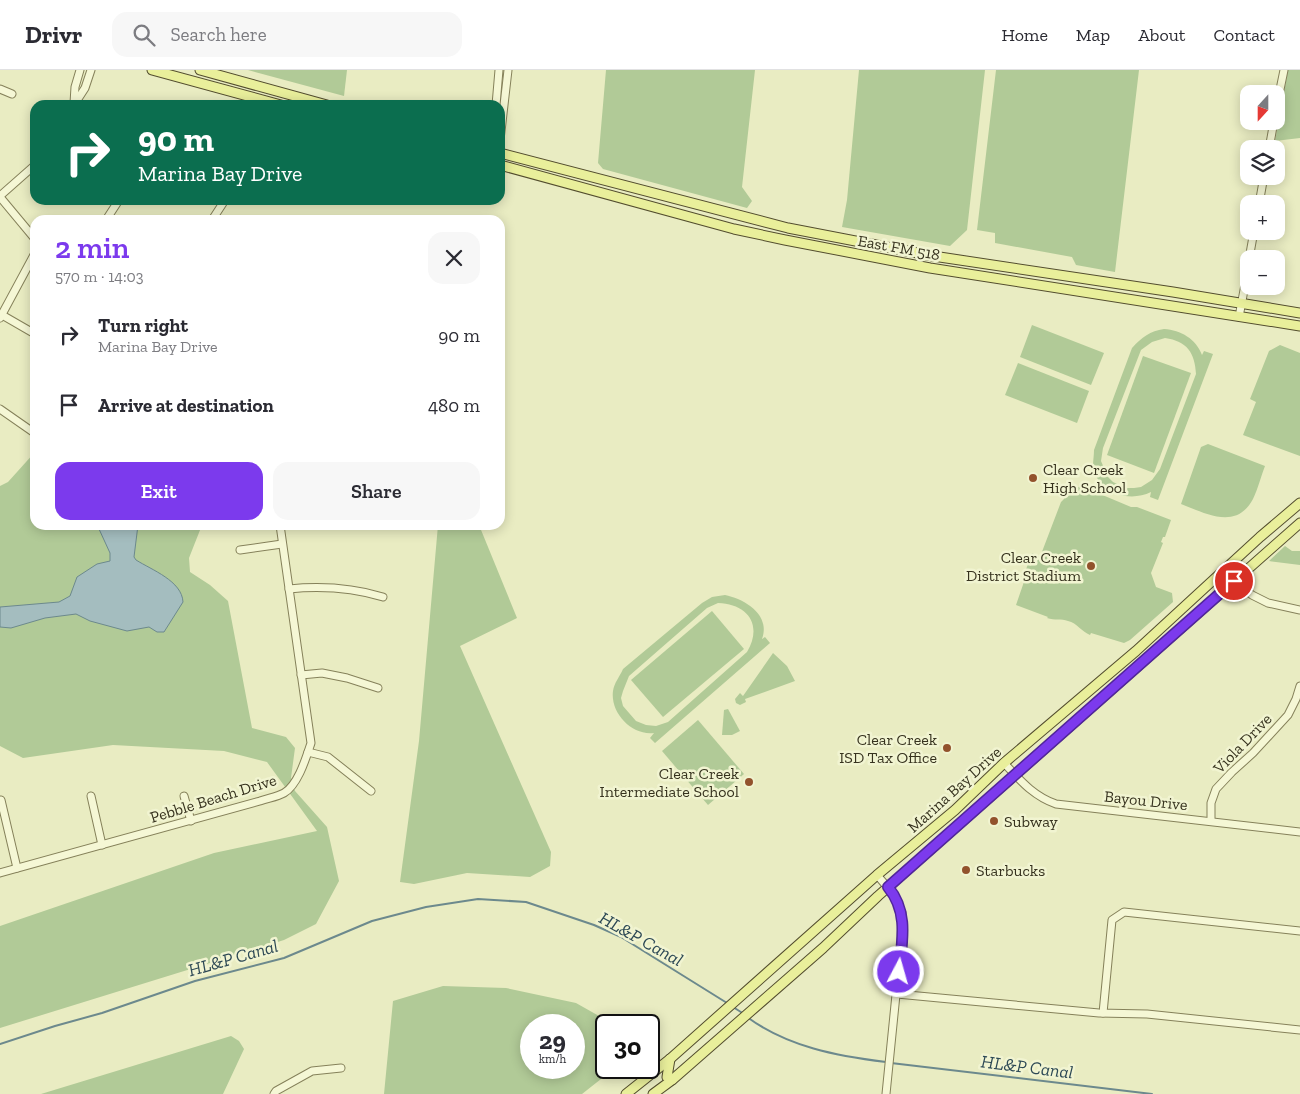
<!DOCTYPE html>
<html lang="en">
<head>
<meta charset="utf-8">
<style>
  :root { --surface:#fff; --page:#f7f7f7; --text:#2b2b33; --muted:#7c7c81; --line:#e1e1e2; --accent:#7c3aed }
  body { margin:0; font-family:"Zilla Slab",serif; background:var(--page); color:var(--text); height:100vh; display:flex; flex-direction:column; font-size:19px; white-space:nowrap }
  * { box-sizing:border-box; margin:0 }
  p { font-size:16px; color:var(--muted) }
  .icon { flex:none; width:28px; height:28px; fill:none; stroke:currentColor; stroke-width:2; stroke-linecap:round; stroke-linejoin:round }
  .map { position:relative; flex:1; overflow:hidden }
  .panel { position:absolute; left:30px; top:145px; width:475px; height:315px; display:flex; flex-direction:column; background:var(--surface); border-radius:15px; box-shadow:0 2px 12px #0003 }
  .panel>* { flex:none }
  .banner { position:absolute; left:30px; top:30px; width:475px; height:105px; border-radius:15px; box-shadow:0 2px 12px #0003; background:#0b6e4f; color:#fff; overflow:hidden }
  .needle { width:32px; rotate:201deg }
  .buttons { position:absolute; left:1240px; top:15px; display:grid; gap:10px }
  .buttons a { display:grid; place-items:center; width:45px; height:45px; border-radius:10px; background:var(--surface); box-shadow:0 2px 12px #0003; font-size:25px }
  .speed { position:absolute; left:520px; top:944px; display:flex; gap:10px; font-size:25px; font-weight:700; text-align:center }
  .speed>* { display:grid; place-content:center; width:65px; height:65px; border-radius:50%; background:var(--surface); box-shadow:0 2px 12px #0003; line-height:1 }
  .speed small { font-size:12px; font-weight:400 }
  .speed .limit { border:2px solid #111; border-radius:8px; background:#fff; color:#111 }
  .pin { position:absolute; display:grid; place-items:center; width:42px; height:42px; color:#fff; margin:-21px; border:2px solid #fff; border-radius:50%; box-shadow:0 1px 5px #0007 }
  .me { position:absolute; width:55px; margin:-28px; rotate:6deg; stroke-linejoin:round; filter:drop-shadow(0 0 4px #0008) }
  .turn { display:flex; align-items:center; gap:18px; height:105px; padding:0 25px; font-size:22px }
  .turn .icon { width:65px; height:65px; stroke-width:2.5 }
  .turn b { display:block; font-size:35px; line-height:42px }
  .round { display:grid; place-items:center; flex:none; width:52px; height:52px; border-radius:15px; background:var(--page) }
  .headline { display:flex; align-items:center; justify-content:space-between; height:85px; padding:0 25px }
  h1 { font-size:30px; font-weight:600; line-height:38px; color:var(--accent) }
  .primary-button { display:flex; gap:10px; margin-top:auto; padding:10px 25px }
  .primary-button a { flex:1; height:58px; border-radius:15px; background:var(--accent); color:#fff; font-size:20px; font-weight:600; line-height:58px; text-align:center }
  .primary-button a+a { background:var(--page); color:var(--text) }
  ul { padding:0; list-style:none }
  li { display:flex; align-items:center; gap:15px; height:70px; padding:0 25px }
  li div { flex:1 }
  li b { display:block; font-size:19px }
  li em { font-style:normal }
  header { display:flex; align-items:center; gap:30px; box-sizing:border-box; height:70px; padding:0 25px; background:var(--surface); border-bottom:1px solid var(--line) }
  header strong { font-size:24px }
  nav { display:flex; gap:28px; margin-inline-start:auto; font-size:18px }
  .search { width:350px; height:45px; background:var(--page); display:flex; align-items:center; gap:12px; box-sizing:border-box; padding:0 18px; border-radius:15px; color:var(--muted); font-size:19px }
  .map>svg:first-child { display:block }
  .green { fill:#b1ca97; fill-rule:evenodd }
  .water { fill:#a4bdbf; stroke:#6c898d }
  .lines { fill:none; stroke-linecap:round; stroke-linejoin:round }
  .stream { stroke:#6c898d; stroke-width:2 }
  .minor-casing { stroke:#85815a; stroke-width:9 }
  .major-casing { stroke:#534d2e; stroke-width:11 }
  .minor { stroke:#f5f7d5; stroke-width:7 }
  .major { stroke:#e9ef9b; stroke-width:9 }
  .route-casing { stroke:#51269a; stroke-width:12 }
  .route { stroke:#7c3aed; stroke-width:9 }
  .poi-dot { fill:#92522c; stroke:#f1f4d1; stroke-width:2 }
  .labels { text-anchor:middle; stroke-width:5; stroke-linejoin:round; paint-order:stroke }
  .street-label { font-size:16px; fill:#36321e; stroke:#f1f4d1 }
  .poi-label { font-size:16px; fill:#36321e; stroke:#f1f4d1; text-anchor:start }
  .water-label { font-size:18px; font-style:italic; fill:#2d4955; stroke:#f1f4d1 }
</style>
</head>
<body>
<header>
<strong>Drivr</strong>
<div class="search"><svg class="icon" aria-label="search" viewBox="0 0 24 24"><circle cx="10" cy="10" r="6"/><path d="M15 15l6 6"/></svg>Search here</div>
<nav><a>Home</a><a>Map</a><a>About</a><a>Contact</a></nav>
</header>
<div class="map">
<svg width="1300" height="1024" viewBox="0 0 1300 1024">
  <rect width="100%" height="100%" fill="#e9ecc2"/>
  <g class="green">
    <polygon points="248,0 347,0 344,26"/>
    <polygon points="606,0 755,0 742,117 752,131 747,138 603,99 598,93"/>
    <polygon points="859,0 985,0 967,160 950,176 842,157 847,130"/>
    <polygon points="996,0 1139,0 1115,202 1076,195 1072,187 995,173 995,163 977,160"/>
    <polygon points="1288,0 1300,0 1300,68 1275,71"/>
    <polygon points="1032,255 1104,283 1091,315 1020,287"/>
    <path d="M1164 259C1181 260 1196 269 1202 285L1204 281 1213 284 1158 430 1150 427 1151 422C1129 433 1097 423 1093 396 1093 391 1094 385 1094 380L1132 278C1142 267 1150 261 1164 259ZM1165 268C1187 271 1195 283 1196 304L1160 399 1152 410 1141 417 1134 418H1126L1113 412 1107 406 1104 398 1101 391 1103 378 1141 280 1152 272Z"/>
    <polygon points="1280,275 1300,283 1300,386 1243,365 1256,332 1250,329 1269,281"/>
    <polygon points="1143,286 1191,303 1154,403 1107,385"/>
    <polygon points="1018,293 1089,321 1077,353 1005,325"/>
    <path d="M1208 374 1265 396C1261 406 1258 419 1253 429 1236 461 1205 443 1181 434L1201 377Z"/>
    <polygon points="35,382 35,455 202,455 189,488 190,502 210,515 228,531 252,658 286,667 295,678 291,708 295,721 327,757 339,811 316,854 284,870 0,958 0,856 214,783 317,761 267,692 224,681 113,675 23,688 0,676 0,416 8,412"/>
    <path d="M1081 416 1131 437H1137L1171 450 1165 467H1163L1161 472 1163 473 1151 503 1156 517 1172 523 1173 532 1130 570 1124 573 1091 563 1090 565C1082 562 1077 553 1068 551 1061 548 1055 551 1047 548L1048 547 1016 535 1026 506 1024 505 1032 483 1040 487 1061 432 1064 429 1068 420 1071 421Z"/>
    <polygon points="438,455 479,455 517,548 460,576 551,782 550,796 530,807 467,803 414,814 400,812 419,671"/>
    <polygon points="1285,476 1292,481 1300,481 1300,495 1269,491"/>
    <path d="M725 525C744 529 771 544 762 569L765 567 770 573 655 673 650 668 654 663C632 666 610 643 613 621 614 613 620 606 623 599L702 533 712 527ZM718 533C748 534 763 555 747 582L668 652 656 656 646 655 636 651 623 636 621 628 623 621 629 606 707 538Z"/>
    <polygon points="712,541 744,579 663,647 631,610"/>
    <polygon points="773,583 787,596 795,611 745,629 746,632 740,635 736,633 735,629 740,623 743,626"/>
    <polygon points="728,639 740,661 732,665 722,665 724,640"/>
    <polygon points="698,650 744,704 708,735 662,681"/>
    <path d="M443 916 506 918 576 933 615 955H606V998H615L582 1024H384L393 931ZM531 955H574V998H531Z"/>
    <polygon points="231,966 239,971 244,979 223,1024 41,1024"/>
  </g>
  <path class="water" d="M99 455H138L134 487 136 490C152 500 182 511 183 532L164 562H157L149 557 127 561 90 551 76 544 45 548 11 558 0 557V537L59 532 70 526 77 507 97 494 110 491V483L99 459Z"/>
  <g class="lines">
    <g class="stream">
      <polyline points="733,937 744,944"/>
      <path d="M747 947C788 977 837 986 886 992"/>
      <polyline points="0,974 55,956 102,943 195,911 284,888 372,851 426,837 478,829 526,832 594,855 621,867 727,933"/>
      <polyline points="891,993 1152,1024"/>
    </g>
    <defs>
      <g id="minor">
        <polyline points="0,19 12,24"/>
        <polyline points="74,33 75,17 80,0"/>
        <polyline points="74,35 85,18 91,0"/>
        <polyline points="496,35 499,0"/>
        <polyline points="1276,39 1284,0"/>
        <polyline points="500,70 508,0"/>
        <polyline points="1269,79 1274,51"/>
        <polyline points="0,126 35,95"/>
        <polyline points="0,127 35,169"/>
        <polyline points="1259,134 1264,106"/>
        <polyline points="106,150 119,130"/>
        <polyline points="212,150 225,130"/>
        <polyline points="1249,189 1254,161"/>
        <polyline points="2,245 35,264"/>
        <polyline points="1239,247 1249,193"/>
        <polyline points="0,248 35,183"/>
        <polyline points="0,339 33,362"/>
        <polyline points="240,480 282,474"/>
        <polyline points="1223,502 1252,525 1268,533 1300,540"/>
        <path d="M289 519C319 516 353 518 383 527"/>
        <polyline points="301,605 322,603 347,608 378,618"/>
        <polyline points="308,682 328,687 371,721"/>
        <path d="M1004 693C1020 710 1033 726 1056 734L1300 762"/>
        <polyline points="91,726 102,775"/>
        <polyline points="184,726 191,751"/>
        <polyline points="1,730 17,798"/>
        <polyline points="1211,751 1211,733 1216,719 1232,702 1253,683 1288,645 1296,629 1300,616"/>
        <path d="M0 803 260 731C268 728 277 727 284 723 298 715 306 688 311 673L280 455"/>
        <polyline points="877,805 895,826 902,843 901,875 886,1024"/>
        <polyline points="897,924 1099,943 1147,944 1300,960"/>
        <polyline points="1103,943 1112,850 1124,842 1300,861"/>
        <polyline points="274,1024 276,1021 312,1001 341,998"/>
      </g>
      <g id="major">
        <polyline points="152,0 281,35"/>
        <polyline points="200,0 327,35"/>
        <polyline points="500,83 788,158 933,186 1173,222 1300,243"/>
        <polyline points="500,95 734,159 785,170 930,198 1300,256"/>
        <polyline points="670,989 667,1007 672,1010"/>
        <polyline points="626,1024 670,989 877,805 955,740 1004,693 1136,581 1260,467 1300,433"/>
        <polyline points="653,1024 672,1010 823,878 878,826 1300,453"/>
      </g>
    </defs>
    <use href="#minor" class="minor-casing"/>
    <use href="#major" class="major-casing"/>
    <use href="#minor" class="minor"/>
    <use href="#major" class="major"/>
  </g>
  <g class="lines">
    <defs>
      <path id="route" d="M899 902C902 872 909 842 888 817L1234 511"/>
    </defs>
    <use href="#route" class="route-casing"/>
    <use href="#route" class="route"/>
  </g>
  <g class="poi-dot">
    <circle cx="1033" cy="408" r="5"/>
    <circle cx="1091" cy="496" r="5"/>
    <circle cx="947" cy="678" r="5"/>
    <circle cx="749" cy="712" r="5"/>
    <circle cx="994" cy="751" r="5"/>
    <circle cx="966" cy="800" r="5"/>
  </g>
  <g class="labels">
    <g class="street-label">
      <text transform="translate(899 177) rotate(10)" y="6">East FM 518</text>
      <text transform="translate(1242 673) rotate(-46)" y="6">Viola Drive</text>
      <text transform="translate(954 719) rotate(-42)" y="6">Marina Bay Drive</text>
      <text transform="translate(213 728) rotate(-17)" y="6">Pebble Beach Drive</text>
      <text transform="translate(1146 730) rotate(6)" y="6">Bayou Drive</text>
    </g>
    <g class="poi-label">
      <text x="1043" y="405">Clear Creek<tspan x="1043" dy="18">High School</tspan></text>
      <text x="1081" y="493" text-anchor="end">Clear Creek<tspan x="1081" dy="18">District Stadium</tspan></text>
      <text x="937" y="675" text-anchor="end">Clear Creek<tspan x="937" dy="18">ISD Tax Office</tspan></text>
      <text x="739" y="709" text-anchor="end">Clear Creek<tspan x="739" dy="18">Intermediate School</tspan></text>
      <text x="1004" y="757">Subway</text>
      <text x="976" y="806">Starbucks</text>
    </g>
    <g class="water-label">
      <text transform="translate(641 869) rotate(29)" y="6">HL&amp;P Canal</text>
      <text transform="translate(233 888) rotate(-16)" y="6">HL&amp;P Canal</text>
      <text transform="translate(1027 997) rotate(7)" y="6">HL&amp;P Canal</text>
    </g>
  </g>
</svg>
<div class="buttons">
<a><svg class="needle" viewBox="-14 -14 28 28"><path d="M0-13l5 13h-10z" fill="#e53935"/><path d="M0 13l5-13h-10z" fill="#7c7c81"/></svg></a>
<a><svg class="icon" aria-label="layers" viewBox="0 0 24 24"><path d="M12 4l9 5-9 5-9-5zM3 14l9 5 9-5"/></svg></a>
<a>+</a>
<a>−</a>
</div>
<div class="speed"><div>29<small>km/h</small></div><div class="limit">30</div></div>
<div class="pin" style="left:1234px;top:511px;background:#d93025"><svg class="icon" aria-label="arrive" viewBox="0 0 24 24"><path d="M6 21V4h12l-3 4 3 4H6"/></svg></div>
<svg class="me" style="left:899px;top:902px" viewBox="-20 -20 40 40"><circle r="17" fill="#7c3aed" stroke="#fff" stroke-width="3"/><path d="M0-11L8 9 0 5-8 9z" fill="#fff"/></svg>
<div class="banner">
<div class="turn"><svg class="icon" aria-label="right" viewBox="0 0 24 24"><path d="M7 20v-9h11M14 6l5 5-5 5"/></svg><div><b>90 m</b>Marina Bay Drive</div></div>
</div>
<section class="panel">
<div class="headline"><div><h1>2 min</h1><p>570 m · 14:03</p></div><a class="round"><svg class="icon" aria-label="close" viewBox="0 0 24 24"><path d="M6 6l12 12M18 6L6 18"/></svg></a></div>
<ul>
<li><svg class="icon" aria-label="right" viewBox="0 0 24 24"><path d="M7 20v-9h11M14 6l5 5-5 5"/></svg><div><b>Turn right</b><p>Marina Bay Drive</p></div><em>90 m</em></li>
<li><svg class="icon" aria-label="arrive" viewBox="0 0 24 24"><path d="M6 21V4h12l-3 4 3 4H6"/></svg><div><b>Arrive at destination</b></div><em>480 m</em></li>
</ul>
<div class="primary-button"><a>Exit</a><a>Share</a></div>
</section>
</div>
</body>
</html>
